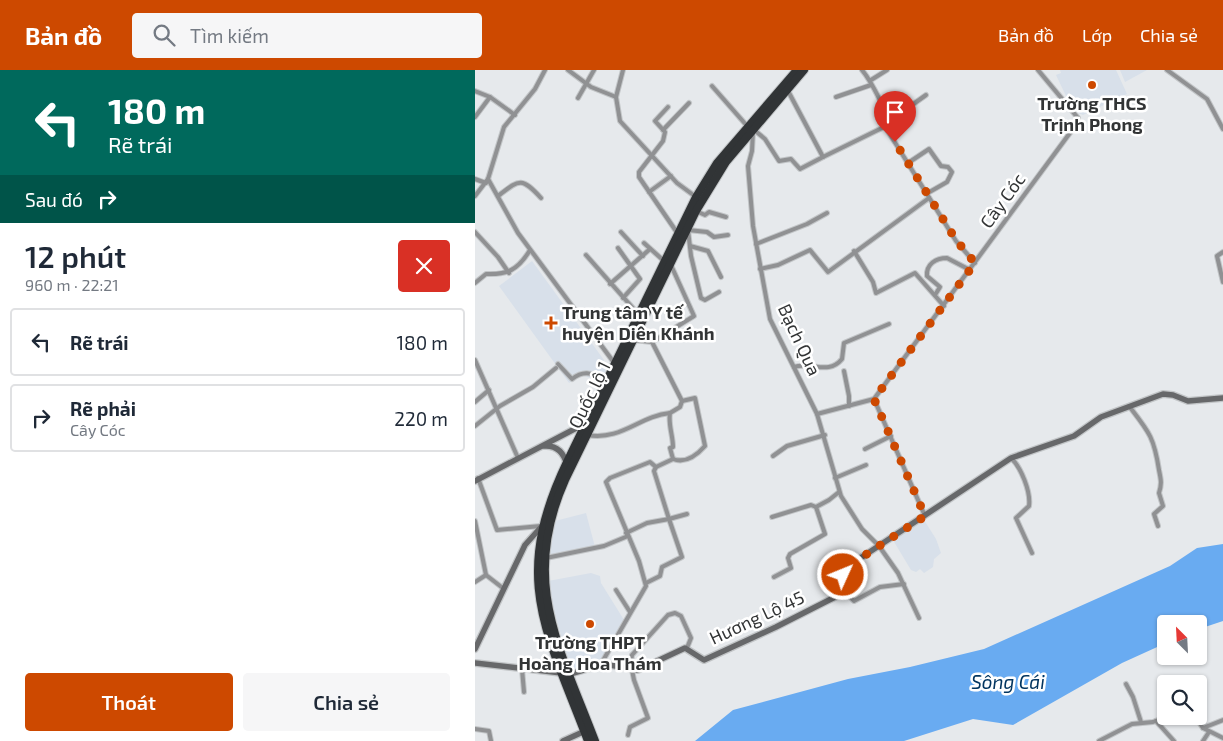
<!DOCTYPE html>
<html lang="vi">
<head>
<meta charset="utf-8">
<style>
  :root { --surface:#fff; --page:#f6f6f7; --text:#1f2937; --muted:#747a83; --line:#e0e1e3; --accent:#cd4900 }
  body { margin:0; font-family:"Exo 2",sans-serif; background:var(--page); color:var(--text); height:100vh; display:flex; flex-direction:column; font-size:19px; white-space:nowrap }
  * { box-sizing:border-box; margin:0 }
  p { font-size:16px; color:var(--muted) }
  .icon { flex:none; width:28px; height:28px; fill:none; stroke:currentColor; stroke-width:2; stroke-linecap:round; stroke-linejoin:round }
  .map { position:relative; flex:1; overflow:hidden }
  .side { display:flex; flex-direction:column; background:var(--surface); width:475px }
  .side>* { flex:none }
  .hud { background:#00695c; color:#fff; overflow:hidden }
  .needle { width:32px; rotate:336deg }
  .fabs { position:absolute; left:682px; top:545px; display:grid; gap:10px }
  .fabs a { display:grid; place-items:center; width:50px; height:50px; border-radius:5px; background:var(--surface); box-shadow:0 1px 4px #0004; font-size:25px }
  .pin { position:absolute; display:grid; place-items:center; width:42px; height:42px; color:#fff; margin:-51px -21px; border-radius:50% 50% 50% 0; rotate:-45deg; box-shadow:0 0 5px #0007 }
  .pin .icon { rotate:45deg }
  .me { position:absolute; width:55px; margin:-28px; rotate:46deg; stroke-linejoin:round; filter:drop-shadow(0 0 4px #0008) }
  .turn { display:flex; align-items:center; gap:18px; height:105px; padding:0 25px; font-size:22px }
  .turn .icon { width:65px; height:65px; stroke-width:2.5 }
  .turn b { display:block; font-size:35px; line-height:42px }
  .then { display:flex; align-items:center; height:48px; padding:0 25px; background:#0003; gap:10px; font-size:19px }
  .round { display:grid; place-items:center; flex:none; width:52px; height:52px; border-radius:5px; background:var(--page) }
  .headline { display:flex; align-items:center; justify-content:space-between; height:85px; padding:0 25px }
  h1 { font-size:30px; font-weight:600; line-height:38px }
  .button { display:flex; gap:10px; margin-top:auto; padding:10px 25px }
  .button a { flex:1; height:58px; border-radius:5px; background:var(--accent); color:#fff; font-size:20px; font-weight:600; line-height:58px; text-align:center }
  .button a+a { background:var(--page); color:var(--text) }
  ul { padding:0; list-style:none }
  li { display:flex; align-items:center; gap:15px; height:68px; margin:0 10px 8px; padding:0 15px; border:2px solid var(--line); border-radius:5px }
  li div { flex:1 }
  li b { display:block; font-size:19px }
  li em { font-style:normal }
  header { display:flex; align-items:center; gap:30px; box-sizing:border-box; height:70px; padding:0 25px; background:var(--accent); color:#fff }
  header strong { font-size:24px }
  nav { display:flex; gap:28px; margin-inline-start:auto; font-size:18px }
  .search { width:350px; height:45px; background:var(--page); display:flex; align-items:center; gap:12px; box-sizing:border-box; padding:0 18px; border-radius:5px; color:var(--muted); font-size:19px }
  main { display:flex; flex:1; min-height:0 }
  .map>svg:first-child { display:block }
  .built { fill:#d8e0ea }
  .water { fill:#69abf1 }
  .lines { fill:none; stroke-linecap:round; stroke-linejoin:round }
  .street-casing { stroke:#c2c5c7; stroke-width:6 }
  .secondary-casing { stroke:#c2c5c7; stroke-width:8 }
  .highway-casing { stroke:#c2c5c7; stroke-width:10 }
  .street { stroke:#909193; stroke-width:4 }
  .secondary { stroke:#67686a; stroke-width:5.5 }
  .highway { stroke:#313436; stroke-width:8 }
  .route { stroke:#cd4900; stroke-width:9; stroke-dasharray:0 16.2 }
  .poi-dot { fill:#cd4900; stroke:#fff; stroke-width:2 }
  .labels { text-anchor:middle; stroke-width:5; stroke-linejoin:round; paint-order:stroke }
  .poi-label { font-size:18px; font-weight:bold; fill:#323435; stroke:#fff }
  .street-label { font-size:18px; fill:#323435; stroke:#fff }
  .water-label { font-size:19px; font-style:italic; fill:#023560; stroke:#fff }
</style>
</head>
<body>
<header>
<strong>Bản đồ</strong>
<div class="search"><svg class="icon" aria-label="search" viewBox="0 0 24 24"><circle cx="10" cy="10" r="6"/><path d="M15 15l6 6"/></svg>Tìm kiếm</div>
<nav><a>Bản đồ</a><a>Lớp</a><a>Chia sẻ</a></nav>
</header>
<main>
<section class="side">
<div class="hud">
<div class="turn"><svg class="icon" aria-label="left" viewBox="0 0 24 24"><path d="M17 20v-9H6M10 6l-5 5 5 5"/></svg><div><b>180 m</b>Rẽ trái</div></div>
<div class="then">Sau đó<svg class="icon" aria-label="right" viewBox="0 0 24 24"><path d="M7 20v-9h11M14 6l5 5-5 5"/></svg></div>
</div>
<div class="headline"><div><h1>12 phút</h1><p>960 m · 22:21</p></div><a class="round" style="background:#d93025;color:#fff"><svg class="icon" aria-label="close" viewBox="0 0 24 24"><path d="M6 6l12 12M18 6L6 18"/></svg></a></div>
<ul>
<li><svg class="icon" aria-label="left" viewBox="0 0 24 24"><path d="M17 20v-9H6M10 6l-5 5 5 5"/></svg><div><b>Rẽ trái</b></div><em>180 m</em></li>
<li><svg class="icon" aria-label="right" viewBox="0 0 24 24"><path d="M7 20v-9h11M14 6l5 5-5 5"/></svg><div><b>Rẽ phải</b><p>Cây Cóc</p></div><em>220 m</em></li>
</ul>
<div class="button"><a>Thoát</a><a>Chia sẻ</a></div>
</section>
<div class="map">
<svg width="748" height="671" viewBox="0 0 748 671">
  <rect width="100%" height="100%" fill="#e6e9ec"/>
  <g class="built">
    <polygon points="585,0 641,0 652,24 608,45 603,43 595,28 592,28 581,5 586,3"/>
    <polygon points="645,0 672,0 650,12"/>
    <polygon points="57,191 129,290 126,295 132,296 126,312 107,305 94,313 24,216"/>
    <polygon points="111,443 120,477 73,487 76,461 80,451"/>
    <polygon points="449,450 461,469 466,483 459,489 458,497 449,503 445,499 441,502 436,500 418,470"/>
    <polygon points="116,503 125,506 126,513 149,550 124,593 97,602 77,535 73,511"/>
  </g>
  <polygon class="water" points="748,474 748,551 724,559 724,554 691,554 691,573 647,593 538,655 498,649 429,671 220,671 258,640 373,609 435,597 509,579 695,496 722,478"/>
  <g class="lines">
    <defs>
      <g id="street">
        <polyline points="70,0 60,19 29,57 13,109 43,163 140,294"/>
        <polyline points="93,0 116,17 141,27"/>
        <polyline points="148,0 141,27 145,51 202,113 221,127"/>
        <path d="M387 0C398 13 404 30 413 45L414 48 409 57"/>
        <polyline points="692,0 732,29 748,59"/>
        <polyline points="396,10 412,0"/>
        <polyline points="237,16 273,57"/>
        <polyline points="312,19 348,87 409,57 411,58 481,171 500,193"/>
        <polyline points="0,21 15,27"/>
        <polyline points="361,27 396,15"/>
        <polyline points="103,28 119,0"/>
        <polyline points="193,37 180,51 190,62 188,71 164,102 164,107 203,164"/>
        <polyline points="0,47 15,27 40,45"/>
        <polyline points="414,48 430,40 451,25"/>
        <polyline points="278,59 290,69 304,91 316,89 325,99 348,87"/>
        <polyline points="188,60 214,33"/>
        <polyline points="278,61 277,81 273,96 278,156 295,249 342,344 366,426 387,459 404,476 423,503 444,548"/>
        <polyline points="433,93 454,79 466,96 473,97 477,102 472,112 451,124"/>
        <polyline points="0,109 11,113"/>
        <polyline points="174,122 196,106"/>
        <polyline points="0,126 13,109"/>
        <path d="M23 126C44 110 46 106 66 128"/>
        <polyline points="221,141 230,145 234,142 251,147"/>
        <polyline points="213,160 216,186 226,228 230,230 244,222"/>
        <polyline points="213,160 232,162 239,167 253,165"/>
        <polyline points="0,162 23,187 34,203"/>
        <polyline points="146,162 168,186"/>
        <polyline points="169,173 189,191"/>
        <polyline points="281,174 332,154 352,143"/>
        <polyline points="215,176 233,181 246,207"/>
        <polyline points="143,178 165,209 148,228"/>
        <polyline points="379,181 398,212 401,223 440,203 469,236"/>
        <polyline points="748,182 742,186 748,212"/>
        <polyline points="111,185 164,245"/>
        <polyline points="285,199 303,195 335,180 353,202 454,128"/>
        <path d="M0 213 11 204C32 205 43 200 55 180"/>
        <polyline points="135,214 175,179"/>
        <path d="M460 225 465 217 452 206C451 194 461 188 472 188L495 200"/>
        <polyline points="177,272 219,246 195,193"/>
        <polyline points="0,290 43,388"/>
        <path d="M83 294 97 309C110 299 117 304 132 310"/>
        <path d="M319 297C336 291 353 306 367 289L369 273 414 254"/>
        <polyline points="369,301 374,326 374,336"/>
        <polyline points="399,329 450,446"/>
        <polyline points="0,332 14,320"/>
        <path d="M654 336C674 362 679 367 684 400 686 410 687 413 684 423L688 436 679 444 683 456"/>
        <polyline points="342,344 399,329 603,52 603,48 563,0"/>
        <polyline points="0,356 25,336 58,317 81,298"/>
        <path d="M112 365C147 371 164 346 195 343"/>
        <polyline points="390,379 416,366"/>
        <polyline points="298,386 312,376 350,365"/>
        <path d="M536 388C546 397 556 422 554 436L541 448 557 483"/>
        <path d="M198 389C211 394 222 385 230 376L220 328 207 331"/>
        <polyline points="3,408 22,460 66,456"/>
        <polyline points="360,408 391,395"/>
        <polyline points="297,447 336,435 341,437 354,430 364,422"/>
        <polyline points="0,451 11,505 29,519"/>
        <path d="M151 463 172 453 194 449 179 401 181 397 198 389 195 378 198 377C198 366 193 354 195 343L205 337 207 331 177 272 158 270"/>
        <polyline points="71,488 129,476 153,466"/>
        <polyline points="299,507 316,498 313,488 315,484 350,464 341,437"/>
        <polyline points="0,512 11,505"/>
        <polyline points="171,513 185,506 187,497 207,487 194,449 212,444"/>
        <polyline points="141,520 155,542"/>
        <polyline points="369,520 379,531 405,517 429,514"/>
        <polyline points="126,594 171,516 164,491 131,412 135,408 175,392 181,397"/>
        <polyline points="47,599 49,622"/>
        <polyline points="155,599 157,585 193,545 200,543 206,546 216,568 212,578"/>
        <polyline points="698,609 701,614"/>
        <polyline points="651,614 658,627 666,652"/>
        <polyline points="720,646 728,658 748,668"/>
        <polyline points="681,651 699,671"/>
        <polyline points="728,658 748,650"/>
        <polyline points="0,659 14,661 16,671"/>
        <polyline points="153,665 155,657 173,648 159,610 157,600"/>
        <polyline points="624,671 657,654 678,652 694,646"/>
        <polyline points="728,671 734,662"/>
      </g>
      <g id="secondary">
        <path d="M69 376C82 375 89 383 92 395"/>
        <polyline points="0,411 111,353"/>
        <polyline points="0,579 50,475 67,456"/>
        <polyline points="0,593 95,604 129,594 163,600 210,578 229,590 301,557 364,525 369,520 368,503 372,497 536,388 599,366 626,347 688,324 698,325 713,331 748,328"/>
        <polyline points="88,671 110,661"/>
      </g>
      <g id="highway">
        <path d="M113 671C71 560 36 509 92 392L221 127 242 93 322 0"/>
        <path d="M120 671C84 576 45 511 90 410L221 141 251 92 329 0"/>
      </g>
    </defs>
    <use href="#street" class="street-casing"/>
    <use href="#secondary" class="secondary-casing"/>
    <use href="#highway" class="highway-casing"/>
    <use href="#street" class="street"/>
    <use href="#secondary" class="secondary"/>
    <use href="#highway" class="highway"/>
  </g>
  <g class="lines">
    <polyline class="route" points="368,505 372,497 450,446 399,329 500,193 481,170 420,72"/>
  </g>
  <g class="poi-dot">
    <circle cx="617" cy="15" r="5"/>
    <path d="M73.5 245.5h5v5h5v5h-5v5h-5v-5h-5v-5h5z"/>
    <circle cx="115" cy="554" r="5"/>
  </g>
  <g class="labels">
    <g class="poi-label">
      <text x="617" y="40">Trường THCS<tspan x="617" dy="21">Trịnh Phong</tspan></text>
      <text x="87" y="249" text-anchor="start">Trung tâm Y tế<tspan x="87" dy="21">huyện Diên Khánh</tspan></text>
      <text x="115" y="579">Trường THPT<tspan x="115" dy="21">Hoàng Hoa Thám</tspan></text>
    </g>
    <g class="street-label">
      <text transform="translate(528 131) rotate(-54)" y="6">Cây Cóc</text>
      <text transform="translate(324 270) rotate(65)" y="6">Bạch Qua</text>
      <text transform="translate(115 325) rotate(-64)" y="6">Quốc lộ 1</text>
      <text transform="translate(282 548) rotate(-25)" y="6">Hương Lộ 45</text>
    </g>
    <g class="water-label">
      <text x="533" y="619">Sông Cái</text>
    </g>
  </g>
</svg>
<div class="fabs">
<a><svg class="needle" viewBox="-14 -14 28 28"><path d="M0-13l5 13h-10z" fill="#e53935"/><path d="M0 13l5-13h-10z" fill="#747a83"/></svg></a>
<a><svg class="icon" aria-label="search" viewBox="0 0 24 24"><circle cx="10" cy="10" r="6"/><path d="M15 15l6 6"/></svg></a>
</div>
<div class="pin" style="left:420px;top:72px;background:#d93025"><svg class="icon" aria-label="arrive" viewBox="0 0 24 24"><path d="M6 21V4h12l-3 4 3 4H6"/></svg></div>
<svg class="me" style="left:368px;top:505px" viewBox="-20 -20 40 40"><circle r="17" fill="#cd4900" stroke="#fff" stroke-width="3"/><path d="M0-11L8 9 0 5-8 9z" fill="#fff"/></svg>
</div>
</main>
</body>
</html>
